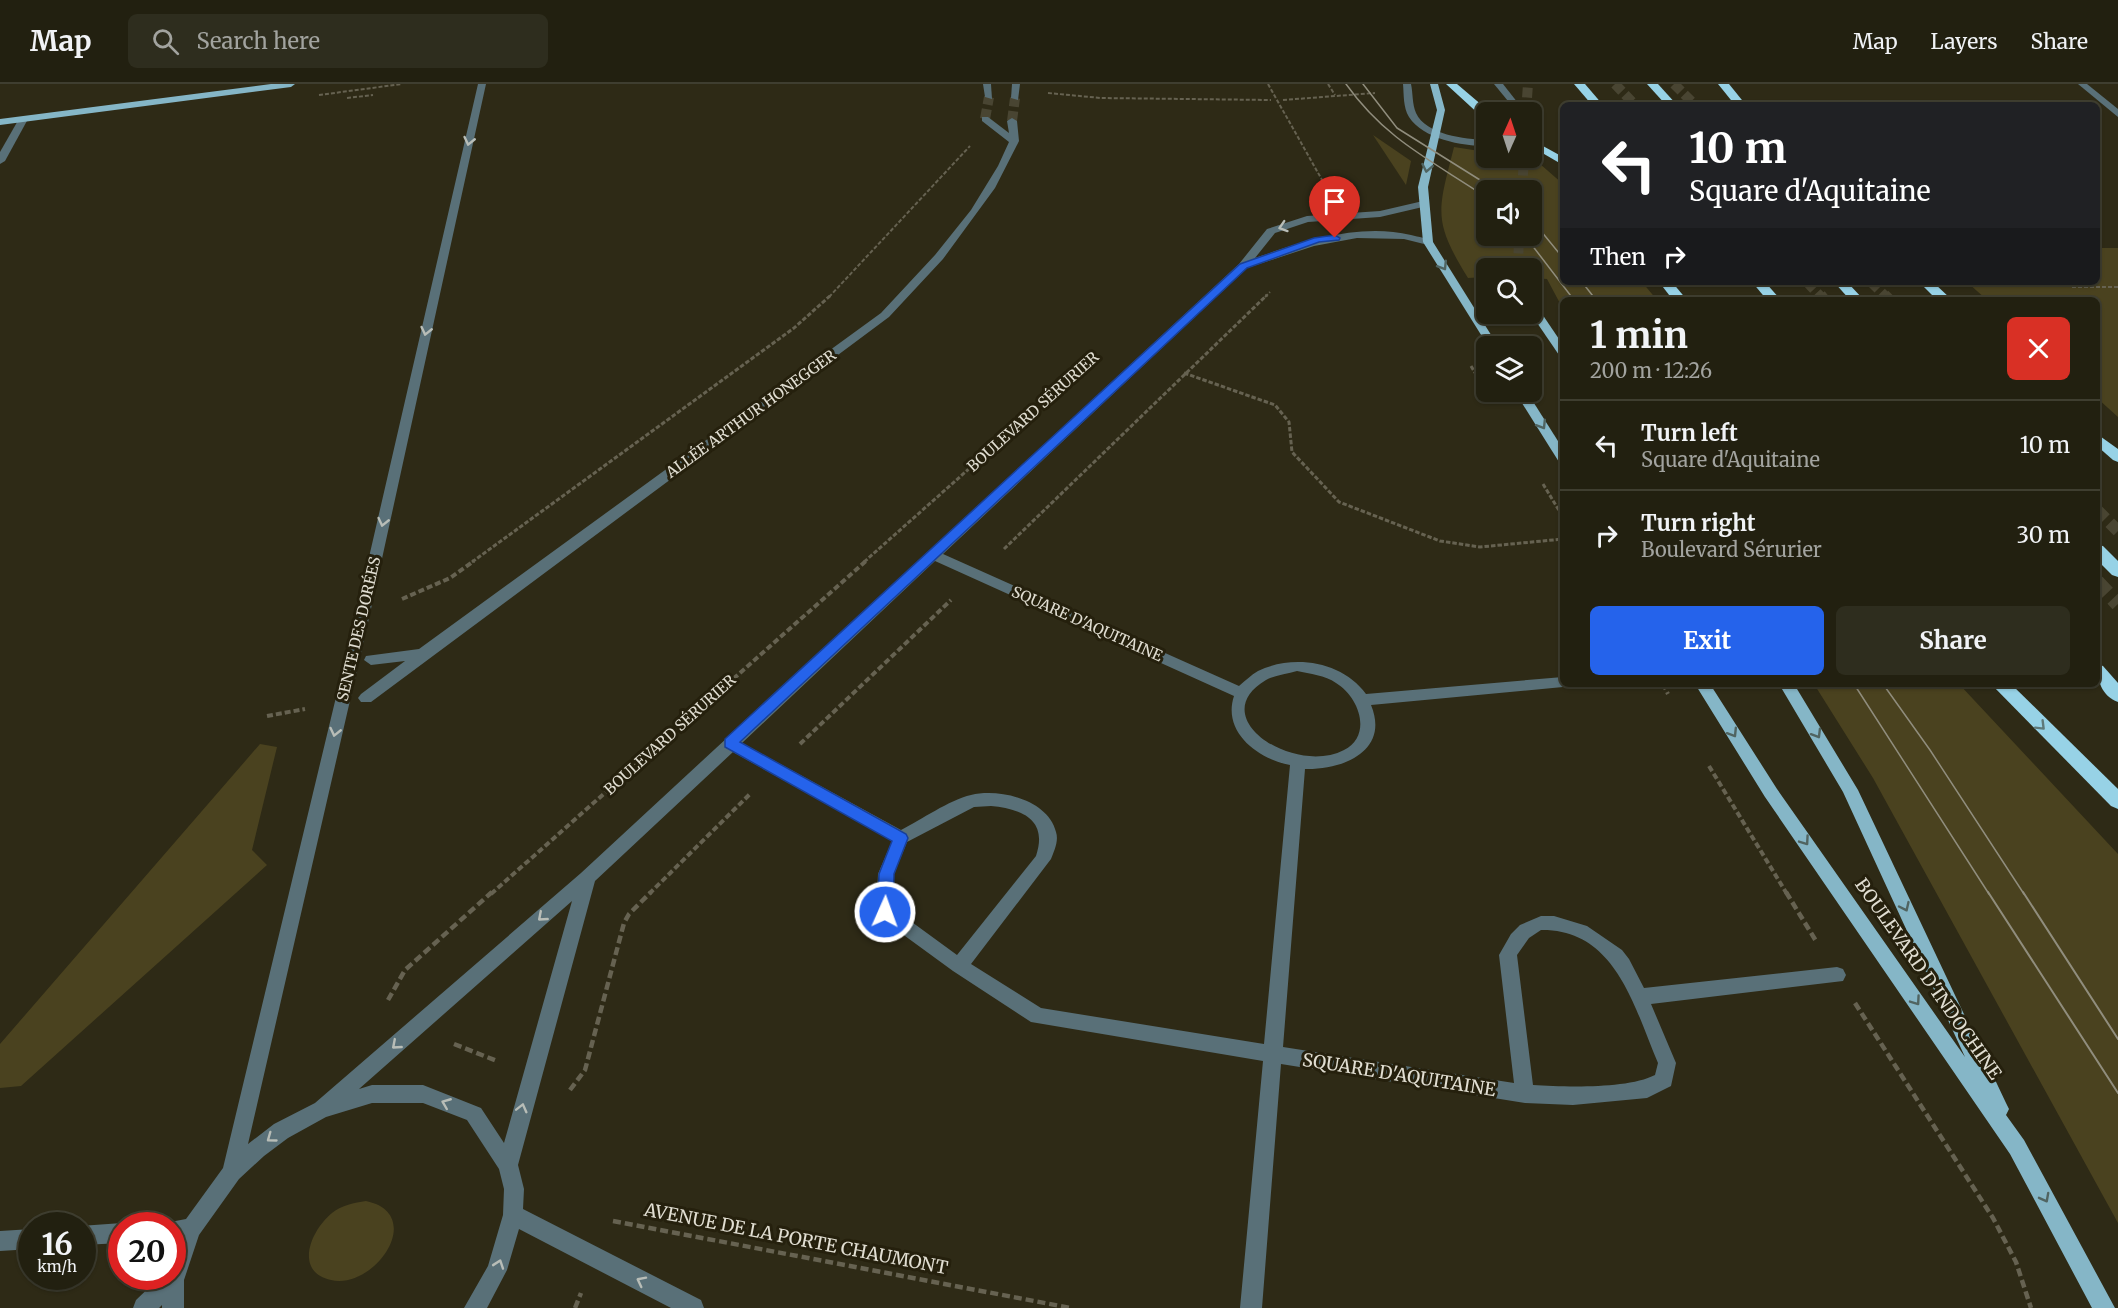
<!DOCTYPE html>
<html lang="en">
<head>
<meta charset="utf-8">
<style>
  :root { --surface:#222010; --page:#2e2d1e; --text:#f1f3f6; --muted:#a2a39f; --line:#3f3e30; --accent:#2563eb }
  body { margin:0; font-family:Merriweather,serif; background:var(--page); color:var(--text); height:100vh; display:flex; flex-direction:column; font-size:22px; white-space:nowrap }
  * { box-sizing:border-box; margin:0 }
  p { font-size:20px; color:var(--muted) }
  .icon { flex:none; width:33px; height:33px; fill:none; stroke:currentColor; stroke-width:2; stroke-linecap:round; stroke-linejoin:round }
  .map { position:relative; flex:1; overflow:hidden }
  .sheet { position:absolute; left:1560px; top:213px; width:540px; height:390px; display:flex; flex-direction:column; background:var(--surface); border-radius:9px; box-shadow:0 2px 4px #0004,0 0 0 2px var(--line) }
  .sheet>* { flex:none }
  .top-card { position:absolute; left:1560px; top:18px; width:540px; height:183px; border-radius:9px; box-shadow:0 2px 4px #0004,0 0 0 2px var(--line); background:#202124; color:#fff; overflow:hidden }
  .needle { width:39px; rotate:3deg }
  .buttons { position:absolute; left:1476px; top:18px; display:grid; gap:12px }
  .buttons a { display:grid; place-items:center; width:66px; height:66px; border-radius:9px; background:var(--surface); box-shadow:0 2px 4px #0004,0 0 0 2px var(--line); font-size:30px }
  .speed { position:absolute; left:18px; top:1128px; display:flex; gap:12px; font-size:30px; font-weight:700; text-align:center }
  .speed>* { display:grid; place-content:center; width:78px; height:78px; border-radius:50%; background:var(--surface); box-shadow:0 2px 4px #0004,0 0 0 2px var(--line); line-height:1 }
  .speed small { font-size:15px; font-weight:400 }
  .speed .limit { border:9px solid #d22; background:#fff; color:#111 }
  .pin { position:absolute; display:grid; place-items:center; width:51px; height:51px; color:#fff; margin:-62px -26px; border-radius:50% 50% 50% 0; rotate:-45deg; box-shadow:0 0 6px #0007 }
  .pin .icon { rotate:45deg }
  .me { position:absolute; width:66px; margin:-33px; rotate:2deg; stroke-linejoin:round; filter:drop-shadow(0 0 4px #0008) }
  .turn { display:flex; align-items:center; gap:21px; height:126px; padding:0 30px; font-size:27px }
  .turn .icon { width:78px; height:78px; stroke-width:2.5 }
  .turn b { display:block; font-size:42px; line-height:51px }
  .then { display:flex; align-items:center; height:57px; padding:0 30px; background:#0003; gap:12px; font-size:22px }
  .round { display:grid; place-items:center; flex:none; width:63px; height:63px; border-radius:9px; background:var(--page) }
  .head { display:flex; align-items:center; justify-content:space-between; height:102px; padding:0 30px }
  h1 { font-size:36px; font-weight:700; line-height:45px }
  .button { display:flex; gap:12px; margin-top:auto; padding:12px 30px }
  .button a { flex:1; height:69px; border-radius:9px; background:var(--accent); color:#fff; font-size:24px; font-weight:700; line-height:69px; text-align:center }
  .button a+a { background:var(--page); color:var(--text) }
  ul { padding:0; list-style:none }
  li { display:flex; align-items:center; gap:18px; height:90px; padding:0 30px; border-top:2px solid var(--line) }
  li div { flex:1 }
  li b { display:block; font-size:22px }
  li em { font-style:normal }
  header { display:flex; align-items:center; gap:36px; box-sizing:border-box; height:84px; padding:0 30px; background:var(--surface); border-bottom:2px solid var(--line) }
  header strong { font-size:28px }
  nav { display:flex; gap:33px; margin-inline-start:auto; font-size:21px }
  .search { width:420px; height:54px; background:var(--page); display:flex; align-items:center; gap:15px; box-sizing:border-box; padding:0 21px; border-radius:9px; color:var(--muted); font-size:22px }
  .map>svg:first-child { display:block }
  .green { fill:#4a421f; fill-rule:evenodd }
  .lines { fill:none; stroke-linecap:round; stroke-linejoin:round }
  .minor-tunnel { stroke:#494532; stroke-width:10; stroke-dasharray:10 4.5; stroke-linecap:butt }
  .major-tunnel-far2 { stroke:#494532; stroke-width:10; stroke-dasharray:10 4.5; stroke-linecap:butt }
  .major-tunnel-far1 { stroke:#494532; stroke-width:12; stroke-dasharray:12 6; stroke-linecap:butt }
  .major-tunnel { stroke:#494532; stroke-width:15; stroke-dasharray:15 8; stroke-linecap:butt }
  .path-far3 { stroke:#666251; stroke-width:2; stroke-dasharray:4 2; stroke-linecap:butt }
  .path-far2 { stroke:#666251; stroke-width:3; stroke-dasharray:4.5 2; stroke-linecap:butt }
  .path-far1 { stroke:#666251; stroke-width:4; stroke-dasharray:6 3; stroke-linecap:butt }
  .path { stroke:#666251; stroke-width:4.5; stroke-dasharray:8 4; stroke-linecap:butt }
  .minor { fill:#597078; fill-rule:evenodd }
  .major { fill:#85b6c7; fill-rule:evenodd }
  .highway { fill:#97d2e6; fill-rule:evenodd }
  .tram-far1 { stroke:#908d7d; stroke-width:1.5 }
  .tram { stroke:#908d7d; stroke-width:2 }
  .oneway { stroke:#b8bdb7 }
  .oneway2 { stroke:#506461 }
  .oneway3 { stroke:#5e797a }
  .route { fill:#2563eb; stroke:#184099; stroke-width:1.5 }
  .labels { text-anchor:middle; stroke-width:6; stroke-linejoin:round; paint-order:stroke }
  .street-label { font-size:15px; fill:#e1ded2; stroke:#25200d }
  .near-street-label { font-size:18px; fill:#e1ded2; stroke:#25200d }
</style>
</head>
<body>
<header>
<strong>Map</strong>
<div class="search"><svg class="icon" aria-label="search" viewBox="0 0 24 24"><circle cx="10" cy="10" r="6"/><path d="M15 15l6 6"/></svg>Search here</div>
<nav><a>Map</a><a>Layers</a><a>Share</a></nav>
</header>
<div class="map">
<svg width="2118" height="1224" viewBox="0 0 2118 1224">
  <rect width="100%" height="100%" fill="#2e2a16"/>
  <g class="green">
    <polygon points="1373,51 1411,77 1406,101"/>
    <path d="M1454 63 1486 68V74L1532 73 1563 100V198H1642L1657 216H1563V225L1547 195 1532 194V184H1486V193L1468 194C1432 136 1438 127 1454 63ZM1532 106V152H1486V106Z"/>
    <polygon points="2097,164 2118,164 2118,333 2097,314 2097,216 1987,216 1967,198 2097,198"/>
    <polygon points="1814,600 1959,600 2118,770 2118,1139 1873,694"/>
    <polygon points="260,660 277,663 252,766 267,781 21,1002 0,1004 0,960"/>
    <path d="M366 1117C427 1130 375 1206 331 1196 294 1188 310 1147 332 1129 342 1121 354 1119 366 1117Z"/>
  </g>
  <g class="lines">
    <g class="minor-tunnel">
      <polyline points="985,35 989,13"/>
      <polyline points="1012,37 1015,14"/>
    </g>
    <g class="major-tunnel-far2">
      <polyline points="1615,0 1635,21"/>
      <polyline points="1674,0 1695,21"/>
      <polyline points="1526,28 1528,0"/>
      <polyline points="1522,106 1524,74"/>
      <polyline points="1518,184 1519,152"/>
      <polyline points="1807,198 1821,213"/>
      <polyline points="1871,198 1886,213"/>
    </g>
    <g class="major-tunnel-far1">
      <polyline points="1820,211 1824,216"/>
      <polyline points="1884,211 1889,216"/>
      <polyline points="2097,426 2118,447"/>
    </g>
    <polyline class="major-tunnel" points="2097,498 2118,520"/>
    <g class="path-far3">
      <polyline points="1268,0 1326,103"/>
      <polyline points="1328,0 1335,11"/>
      <polyline points="1048,9 1101,14 1271,16"/>
      <polyline points="319,11 402,0"/>
      <polyline points="347,14 373,11"/>
      <polyline points="1283,16 1375,9"/>
      <polyline points="2072,203 2118,203"/>
      <polyline points="829,213 970,62"/>
      <polyline points="1265,213 1270,208"/>
    </g>
    <g class="path-far2">
      <polyline points="1471,282 1486,307"/>
      <polyline points="1184,289 1275,321 1289,338 1292,368 1339,418 1440,457 1480,463 1563,455"/>
      <polyline points="1543,400 1563,433"/>
      <polyline points="1004,465 1267,211"/>
      <polyline points="472,478 794,244 831,211"/>
      <polyline points="864,478 1033,328"/>
    </g>
    <g class="path-far1">
      <polyline points="402,515 450,494 474,477"/>
      <polyline points="1663,600 1668,610"/>
      <polyline points="267,632 305,625"/>
      <polyline points="800,660 951,516"/>
      <polyline points="1709,682 1787,810"/>
      <polyline points="491,810 866,477"/>
      <polyline points="649,810 750,710"/>
    </g>
    <g class="path">
      <polyline points="1786,808 1816,857"/>
      <polyline points="388,916 405,886 492,808"/>
      <polyline points="1855,919 1993,1134 2016,1178 2031,1224"/>
      <polyline points="454,960 497,977"/>
      <polyline points="570,1006 585,986 624,839 629,830 651,808"/>
      <polyline points="613,1137 1071,1224"/>
      <polyline points="575,1224 581,1209"/>
    </g>
    <g class="minor">
      <path d="M478 0H486L369 534 248 1060 274 1040 315 1019 581 789 1239 180 1267 145 1307 132 1380 127 1423 117 1428 120 1427 122 1380 133 1308 138 1275 149 1255 174C1304 157 1359 139 1411 151 1419 153 1427 154 1433 158L1428 161 1404 155 1357 154 1314 162 1247 184 943 470 1239 602C1245 597 1251 591 1258 587 1293 570 1342 577 1366 610L1563 593V600H1569L1563 603 1371 621C1390 667 1343 686 1305 685L1283 963 1514 999 1499 871 1511 850 1520 841 1541 832H1554L1587 842 1622 866 1629 875 1644 904 1837 883 1843 885 1846 891 1843 897 1651 920 1676 979 1671 1002 1647 1014 1573 1021 1525 1019 1281 980 1262 1224H1240L1263 977 1031 938 953 887 879 833 876 828 878 790 892 757 733 668 595 797 518 1081 524 1105 523 1125 701 1216 704 1224H671L519 1145 507 1186 487 1224H464L488 1182 503 1131 504 1105 499 1085 467 1036 423 1019H372L326 1033 288 1054 264 1072 239 1095 199 1151 184 1196V1224H162V1221L159 1224H133L136 1216 161 1192H172V1168L177 1156H172V1142H164L165 1139 186 1135 223 1084 355 534ZM935 477 1234 612C1222 648 1258 675 1290 681L1264 960 1041 924 971 880 1051 775C1054 767 1059 757 1056 748 1048 716 1000 704 971 711 949 716 921 736 901 746L742 659ZM1297 587C1310 590 1325 591 1336 599 1359 613 1373 651 1344 666 1294 692 1203 633 1266 596 1275 591 1287 590 1297 587ZM991 722C1023 725 1048 736 1036 772L957 871 894 825V790L907 758 974 723ZM572 817 504 1059 481 1024 423 1001H372L359 1005ZM1541 846C1616 845 1634 923 1658 979L1655 991C1628 1005 1566 1003 1533 1001L1517 871 1529 854Z"/>
      <polygon points="983,0 991,0 992,15 985,13"/>
      <polygon points="1012,0 1020,0 1018,16 1011,14"/>
      <path d="M1403 0H1411C1413 9 1412 20 1416 29 1426 51 1465 55 1486 56V62C1462 62 1423 55 1409 33 1403 23 1404 11 1403 0Z"/>
      <polygon points="1494,0 1503,0 1525,28 1517,28"/>
      <polygon points="2078,0 2087,0 2118,25 2118,33"/>
      <polygon points="20,33 28,35 5,77 0,80 0,68"/>
      <polygon points="982,33 988,33 1009,49 1007,37 1012,34 1017,37 1019,57 995,104 943,175 889,233 371,618 361,618 358,614 361,610 405,577 371,581 364,576 366,572 419,565 881,229 935,171 971,126 998,82 1009,58 982,37"/>
      <polygon points="122,1139 129,1142 122,1142 122,1159 82,1161 82,1142 80,1142"/>
      <polygon points="32,1145 32,1165 0,1167 0,1147"/>
    </g>
    <g class="major">
      <polygon points="271,0 295,0 291,3 0,41 0,35"/>
      <polygon points="1430,0 1438,0 1445,26 1428,103 1433,158 1498,262 1488,262 1423,158 1418,103 1437,26"/>
      <polygon points="1532,220 1536,221 1563,261 1563,272 1559,271 1531,230"/>
      <polygon points="1515,308 1527,308 1563,365 1563,379 1559,378"/>
      <polygon points="1695,600 1710,600 1777,705 1965,973 1843,708 1779,600 1794,600 1858,706 2006,1019 2009,1025 2006,1031 2024,1056 2115,1224 2092,1224 2010,1070 1765,713"/>
    </g>
    <g class="highway">
      <polygon points="1446,0 1457,0 1490,28 1486,28 1486,34 1482,33"/>
      <polygon points="1574,0 1585,0 1603,21 1592,21"/>
      <polygon points="1647,0 1658,0 1677,21 1666,21"/>
      <polygon points="1718,0 1729,0 1746,21 1735,21"/>
      <polygon points="1532,56 1563,73 1563,81 1532,63"/>
      <polygon points="1659,198 1672,198 1687,216 1673,216"/>
      <polygon points="1752,198 1765,198 1781,216 1767,216"/>
      <polygon points="1834,198 1847,198 1864,216 1850,216"/>
      <polygon points="1919,198 1933,198 1952,216 1937,216"/>
      <polygon points="2097,350 2118,365 2118,378 2113,376 2097,362"/>
      <polygon points="2097,461 2103,462 2118,477 2118,493 2112,491 2097,476"/>
      <path d="M2097 580 2103 582 2118 599V618C2101 612 2097 595 2097 580Z"/>
      <polygon points="1991,600 2011,600 2118,705 2118,725 2111,722"/>
    </g>
    <g class="tram-far1">
      <path d="M1346 0C1386 56 1431 76 1486 113"/>
      <polyline points="1363,0 1397,44 1496,106"/>
      <polyline points="1532,136 1563,174"/>
      <polyline points="1525,152 1574,216"/>
      <polyline points="1582,198 1596,216"/>
      <polyline points="1854,600 1989,810"/>
      <polyline points="1883,600 1930,666 2024,810"/>
    </g>
    <g class="tram">
      <polyline points="1988,808 2118,1009"/>
      <polyline points="2023,808 2118,955"/>
    </g>
  </g>
  <defs><path id="oneway-chevron" d="M-2-3.5L2.5 0L-2 3.5" fill="none" stroke-width="1.6" stroke-linecap="round" stroke-linejoin="round" transform="scale(1.5)"/></defs>
  <g class="oneway">
    <use href="#oneway-chevron" transform="translate(469 57) rotate(103)"/>
    <use href="#oneway-chevron" transform="translate(1283 143) rotate(162)"/>
    <use href="#oneway-chevron" transform="translate(426 247) rotate(103)"/>
    <use href="#oneway-chevron" transform="translate(383 438) rotate(103)"/>
    <use href="#oneway-chevron" transform="translate(335 648) rotate(103)"/>
    <use href="#oneway-chevron" transform="translate(542 833) rotate(139)"/>
    <use href="#oneway-chevron" transform="translate(396 961) rotate(139)"/>
    <use href="#oneway-chevron" transform="translate(446 1019) rotate(-158)"/>
    <use href="#oneway-chevron" transform="translate(522 1024) rotate(-76)"/>
    <use href="#oneway-chevron" transform="translate(271 1054) rotate(144)"/>
    <use href="#oneway-chevron" transform="translate(499 1180) rotate(-71)"/>
    <use href="#oneway-chevron" transform="translate(641 1197) rotate(-153)"/>
  </g>
  <g class="oneway2">
    <use href="#oneway-chevron" transform="translate(1427 84) rotate(101)"/>
    <use href="#oneway-chevron" transform="translate(1443 182) rotate(58)"/>
    <use href="#oneway-chevron" transform="translate(1542 341) rotate(58)"/>
    <use href="#oneway-chevron" transform="translate(1733 649) rotate(58)"/>
    <use href="#oneway-chevron" transform="translate(1817 650) rotate(59)"/>
    <use href="#oneway-chevron" transform="translate(1805 757) rotate(55)"/>
    <use href="#oneway-chevron" transform="translate(1905 823) rotate(65)"/>
    <use href="#oneway-chevron" transform="translate(1916 917) rotate(55)"/>
    <use href="#oneway-chevron" transform="translate(2045 1114) rotate(62)"/>
  </g>
  <use class="oneway3" href="#oneway-chevron" transform="translate(2041 642) rotate(45)"/>
  <polygon class="route" points="1335,151 1340,154 1339,156 1319,158 1247,184 740,658 906,750 908,754 894,790 893,828 885,835 879,833 877,828 879,790 892,757 725,663 725,655 1240,180 1314,154"/>
  <g class="labels">
    <g class="street-label">
      <text transform="translate(1033 328) rotate(-42)" y="5">BOULEVARD SÉRURIER</text>
      <text transform="translate(751 330) rotate(-36)" y="5">ALLÉE ARTHUR HONEGGER</text>
      <text transform="translate(1087 540) rotate(24)" y="5">SQUARE D'AQUITAINE</text>
      <text transform="translate(359 545) rotate(-77)" y="5">SENTE DES DORÉES</text>
      <text transform="translate(670 651) rotate(-42)" y="5">BOULEVARD SÉRURIER</text>
    </g>
    <g class="near-street-label">
      <text transform="translate(1928 895) rotate(55)" y="6">BOULEVARD D'INDOCHINE</text>
      <text transform="translate(1399 991) rotate(9)" y="6">SQUARE D'AQUITAINE</text>
      <text transform="translate(796 1155) rotate(11)" y="6">AVENUE DE LA PORTE CHAUMONT</text>
    </g>
  </g>
</svg>
<div class="buttons">
<a><svg class="needle" viewBox="-14 -14 28 28"><path d="M0-13l5 13h-10z" fill="#e53935"/><path d="M0 13l5-13h-10z" fill="#a2a39f"/></svg></a>
<a><svg class="icon" aria-label="sound" viewBox="0 0 24 24"><path d="M4 9h4l5-4v14l-5-4H4zM17 9q2 3 0 6"/></svg></a>
<a><svg class="icon" aria-label="search" viewBox="0 0 24 24"><circle cx="10" cy="10" r="6"/><path d="M15 15l6 6"/></svg></a>
<a><svg class="icon" aria-label="layers" viewBox="0 0 24 24"><path d="M12 4l9 5-9 5-9-5zM3 14l9 5 9-5"/></svg></a>
</div>
<div class="speed"><div>16<small>km/h</small></div><div class="limit">20</div></div>
<div class="pin" style="left:1335px;top:154px;background:#d93025"><svg class="icon" aria-label="arrive" viewBox="0 0 24 24"><path d="M6 21V4h12l-3 4 3 4H6"/></svg></div>
<svg class="me" style="left:885px;top:828px" viewBox="-20 -20 40 40"><circle r="17" fill="#2563eb" stroke="#fff" stroke-width="3"/><path d="M0-11L8 9 0 5-8 9z" fill="#fff"/></svg>
<div class="top-card">
<div class="turn"><svg class="icon" aria-label="left" viewBox="0 0 24 24"><path d="M17 20v-9H6M10 6l-5 5 5 5"/></svg><div><b>10 m</b>Square d'Aquitaine</div></div>
<div class="then">Then<svg class="icon" aria-label="right" viewBox="0 0 24 24"><path d="M7 20v-9h11M14 6l5 5-5 5"/></svg></div>
</div>
<section class="sheet">
<div class="head"><div><h1>1 min</h1><p>200 m · 12:26</p></div><a class="round" style="background:#d93025;color:#fff"><svg class="icon" aria-label="close" viewBox="0 0 24 24"><path d="M6 6l12 12M18 6L6 18"/></svg></a></div>
<ul>
<li><svg class="icon" aria-label="left" viewBox="0 0 24 24"><path d="M17 20v-9H6M10 6l-5 5 5 5"/></svg><div><b>Turn left</b><p>Square d'Aquitaine</p></div><em>10 m</em></li>
<li><svg class="icon" aria-label="right" viewBox="0 0 24 24"><path d="M7 20v-9h11M14 6l5 5-5 5"/></svg><div><b>Turn right</b><p>Boulevard Sérurier</p></div><em>30 m</em></li>
</ul>
<div class="button"><a>Exit</a><a>Share</a></div>
</section>
</div>
</body>
</html>
